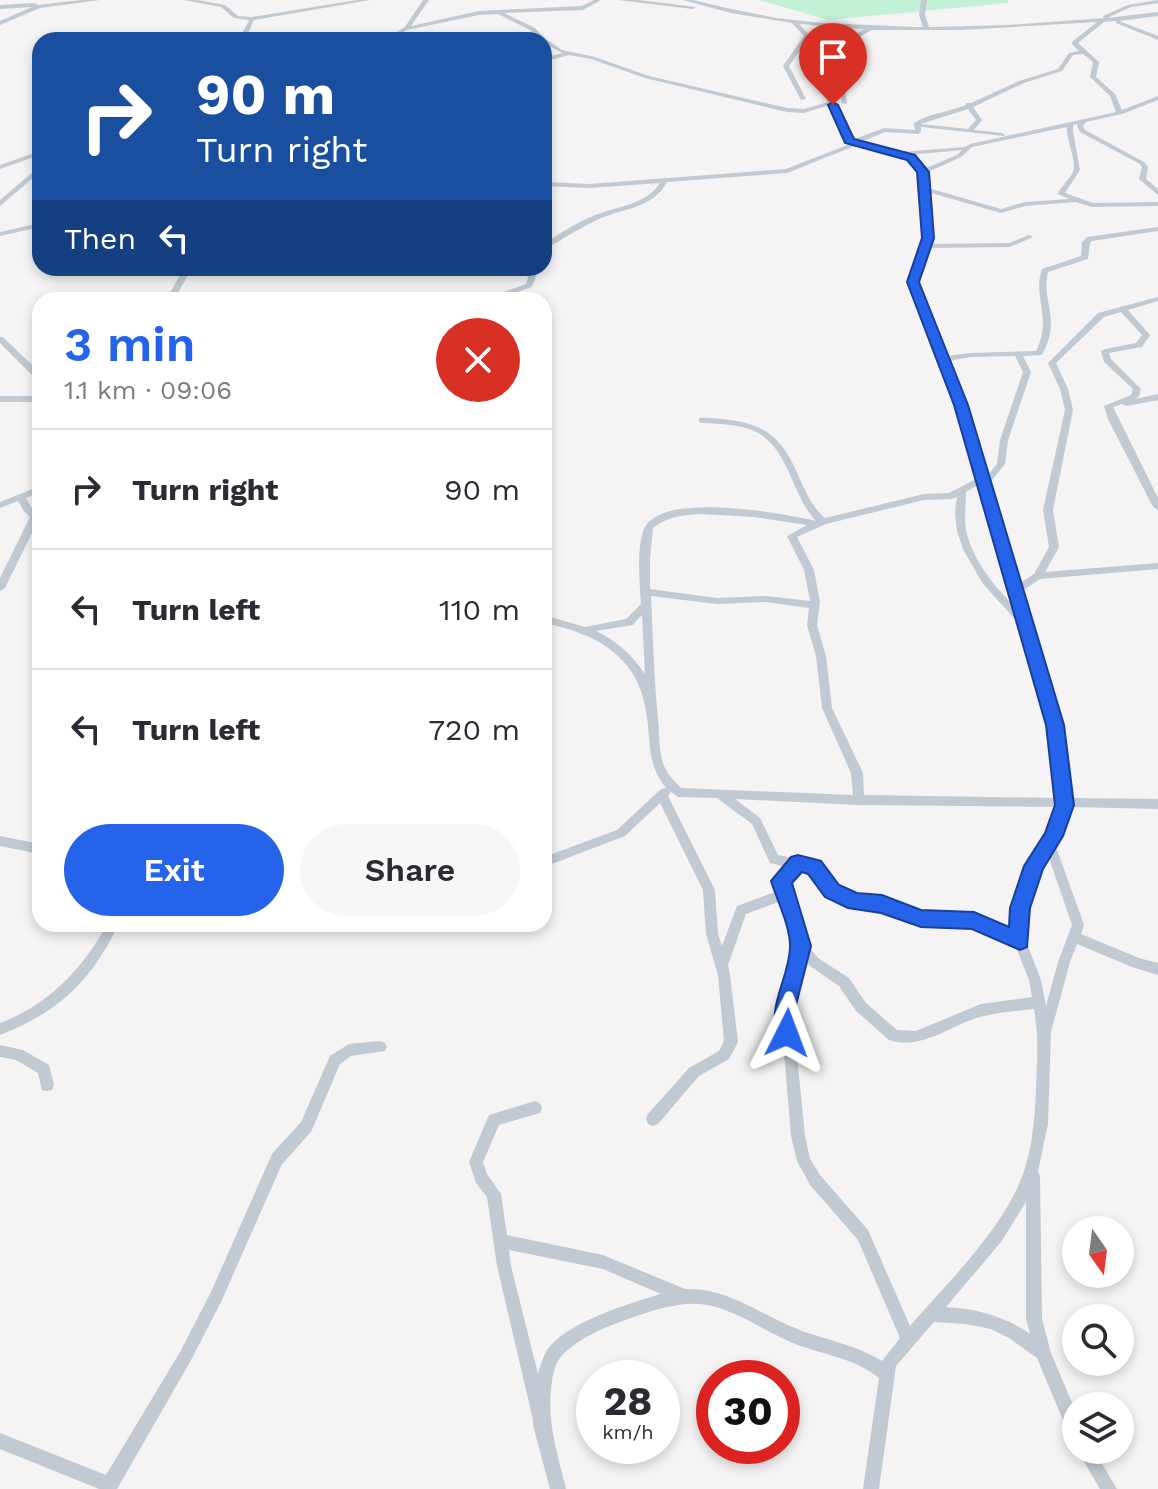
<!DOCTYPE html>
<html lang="en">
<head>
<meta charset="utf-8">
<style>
  :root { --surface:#fff; --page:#f7f7f7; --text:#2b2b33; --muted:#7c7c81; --line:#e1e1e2; --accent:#2563eb }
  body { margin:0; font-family:"Work Sans",sans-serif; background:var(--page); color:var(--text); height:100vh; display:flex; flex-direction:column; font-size:30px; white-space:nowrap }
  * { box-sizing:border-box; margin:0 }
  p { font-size:26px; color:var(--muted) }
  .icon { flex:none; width:44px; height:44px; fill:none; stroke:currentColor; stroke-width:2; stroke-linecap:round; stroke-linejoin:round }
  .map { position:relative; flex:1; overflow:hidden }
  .side { position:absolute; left:32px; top:292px; width:520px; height:640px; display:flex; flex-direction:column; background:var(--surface); border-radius:24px; box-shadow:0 4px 12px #0003 }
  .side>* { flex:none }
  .guide { position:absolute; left:32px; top:32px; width:520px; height:244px; border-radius:24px; box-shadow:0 4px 12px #0003; background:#1a4fa0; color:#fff; overflow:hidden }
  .needle { width:52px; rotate:166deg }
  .tools { position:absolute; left:1062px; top:1216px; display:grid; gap:16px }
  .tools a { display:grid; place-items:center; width:72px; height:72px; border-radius:50%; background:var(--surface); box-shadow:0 4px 12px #0003; font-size:40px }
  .speed { position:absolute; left:576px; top:1360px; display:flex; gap:16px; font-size:40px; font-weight:700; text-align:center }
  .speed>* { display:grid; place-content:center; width:104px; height:104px; border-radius:50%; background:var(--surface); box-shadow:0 4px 12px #0003; line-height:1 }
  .speed small { font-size:20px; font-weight:400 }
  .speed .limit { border:12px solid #d22; background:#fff; color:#111 }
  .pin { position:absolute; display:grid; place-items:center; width:68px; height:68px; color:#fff; margin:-82px -34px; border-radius:50% 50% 50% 0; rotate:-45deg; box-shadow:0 0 8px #0007 }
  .pin .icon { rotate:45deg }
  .me { position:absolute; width:88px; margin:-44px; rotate:3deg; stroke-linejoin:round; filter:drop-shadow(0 0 6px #0008) }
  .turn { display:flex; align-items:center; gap:28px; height:168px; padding:0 32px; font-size:36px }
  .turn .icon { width:104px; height:104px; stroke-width:2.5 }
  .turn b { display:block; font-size:56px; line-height:68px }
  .then { display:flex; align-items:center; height:76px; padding:0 32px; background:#0003; gap:16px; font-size:30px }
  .round { display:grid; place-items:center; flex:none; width:84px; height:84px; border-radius:42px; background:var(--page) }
  .head { display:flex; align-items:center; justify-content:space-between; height:136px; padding:0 32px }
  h1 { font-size:48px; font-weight:600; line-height:60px; color:var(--accent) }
  .cta { display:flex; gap:16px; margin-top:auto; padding:16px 32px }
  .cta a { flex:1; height:92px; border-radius:48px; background:var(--accent); color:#fff; font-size:32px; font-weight:600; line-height:92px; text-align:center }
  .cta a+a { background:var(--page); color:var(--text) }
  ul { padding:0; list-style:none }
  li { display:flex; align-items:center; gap:24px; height:120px; padding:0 32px; border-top:2px solid var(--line) }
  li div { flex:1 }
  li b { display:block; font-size:30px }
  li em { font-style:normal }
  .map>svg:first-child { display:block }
  .green { fill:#c3f1d5 }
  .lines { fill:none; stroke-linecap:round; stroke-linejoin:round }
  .street { fill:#c1cad2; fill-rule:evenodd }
  .route { fill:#2563eb; stroke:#184099; stroke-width:2 }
</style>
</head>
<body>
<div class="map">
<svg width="1158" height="1489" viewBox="0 0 1158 1489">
  <rect width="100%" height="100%" fill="#f5f3f3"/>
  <polygon class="green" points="759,0 1008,0 1008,3 828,20"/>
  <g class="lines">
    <g class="street">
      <polygon points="81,0 100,0 40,8 0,25 0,21 32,7 0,9 0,5 35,3 38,5"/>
      <polygon points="184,0 197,0 225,5 238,16 252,17 357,0 370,0 254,20 245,40 239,40 249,20 234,18 221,7"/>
      <path d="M423 0H429L411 26 479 11 582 6 594 0H601L583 10 504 13 535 28 546 39 562 50 595 57 649 76 787 108 804 109 828 102 812 79 827 61 807 40 789 66 806 99 801 100 783 66 804 36 792 23 731 13 683 0H693L731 9 776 18 822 23 916 27H923L919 15 921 0H927L925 15 929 27 1009 25 1104 18 1103 16 1128 5 1158 0V3L1131 7 1107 18 1158 12V16L1119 21 1158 36V40L1116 23V21L1104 22 1078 43 1099 62 1096 77 1115 94 1122 110 1158 96V100L1122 114 1086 122 1083 126 1085 130 1144 162 1148 167 1146 179 1158 189V195L1139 179 1142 167 1140 164 1080 132 1077 126 1078 124 1073 125V131L1080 170 1065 193 1093 203 1158 202V206L1092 207 1076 202 1025 206 1001 213 928 192 932 238 930 244 1009 243 1029 235 1033 237 1010 247 928 248 917 282 946 356 971 353 1036 351C1053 318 1032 297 1042 269L1081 256 1082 242 1087 237 1158 227V231L1092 241 1090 243 1088 259 1048 272C1041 303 1062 318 1042 355L1023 356 1031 372 1008 440 1005 464 989 484 1020 583 1034 574 1049 547 1043 510 1065 410 1060 389 1048 363 1098 313 1158 297V301L1128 310 1150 335 1142 347 1109 353 1111 359 1141 389 1139 396 1136 399 1158 394V400L1126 406 1122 404 1113 407 1158 498V510L1153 507 1108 419 1104 406 1131 395 1133 389 1104 362 1101 351 1105 349 1136 343 1142 335 1121 312 1104 317 1056 363 1068 389 1073 410 1053 510 1059 547 1045 572 1158 563V569L1040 579 1022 591 1060 725 1070 798 1158 799V809L1070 807 1060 836 1055 844 1084 925 1081 934 1139 958 1158 963V975L1132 967 1077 944 1070 962 1051 1032 1048 1124 1038 1171 1040 1176 1042 1319 1051 1353 1076 1412V1439L1070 1437 1037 1358 1009 1338 991 1329 966 1324 934 1322 896 1366 879 1489H863L879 1378C855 1358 824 1355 795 1344 767 1333 741 1313 712 1306 684 1299 654 1310 628 1319 606 1327 575 1339 560 1358 555 1365 553 1373 552 1381 546 1421 557 1451 566 1489H550L533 1425V1420L497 1266 487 1197 476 1183 469 1162 489 1115 535 1101 540 1103 542 1108 540 1113 499 1125 483 1162 487 1174 501 1194 507 1235 603 1255 685 1289C726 1287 758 1313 795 1328 824 1340 855 1344 882 1361L900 1338 858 1240 810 1185 797 1161 791 1136 780 1005 795 946 781 901 746 914 728 965 730 975 738 1042 736 1046 729 1059 699 1076 658 1124 653 1126 648 1124 646 1119 648 1114 689 1068 719 1051 724 1041 718 975 706 934 703 890 660 803 625 836 544 867V857L617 830 661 789 666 788C647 764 651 745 647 717 640 657 598 634 544 623V615L585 627 626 619 641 604C640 585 635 539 647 524 671 493 781 513 816 521 791 495 789 445 752 430 737 424 718 424 702 423L699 422V418C709 417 720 419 730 420 766 425 781 438 796 470 804 488 810 505 825 518L924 494 949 493 978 478 957 405 909 282 924 238 920 172 909 158 857 145 787 173 667 182C652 210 620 208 595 221 577 229 561 241 544 249V244C560 233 576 223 593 216 616 206 645 206 660 183L589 188 544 186V182L589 184 786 169 850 144 846 141 830 105 804 113 787 112 645 78 591 59 569 55 544 62V58L562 53 544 43V40H541L535 34 520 40H512L532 31 498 14 479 15 407 30 391 40H384L405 27ZM1097 22 1072 42V44L1079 51 1069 53 1058 69 1019 81 971 103H966V105C949 112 929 113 914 123L915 130 884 128 852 140 839 109 818 79 829 66 848 75 838 85 842 103 847 104 844 85 855 74 832 63 833 61 826 53 830 45 857 38 872 30H962ZM799 24 864 29 853 36 826 43 822 49ZM1083 54 1093 62 1090 77 1110 96 1116 112 970 144 965 147 901 152 861 142 885 132 918 134 921 132V127L1004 136 1005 135 1002 133 974 130 982 120 973 107 1024 83 1062 71 1073 55ZM968 109 976 120 968 129 921 124ZM1067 127C1066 141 1077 160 1073 172 1069 180 1061 186 1058 194L1069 199 1025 202 1001 209 928 188 926 173 961 157 972 147ZM962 150 957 155 924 169 913 156 909 155ZM1015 356 1023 372 1000 440 997 464 987 476 965 405 948 361 971 357ZM980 484 1018 611C997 588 973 563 966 530 964 517 966 505 966 492ZM957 497 955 513 957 531 963 549 983 584 1023 628 1050 725 1058 798 864 795 863 773 832 708 826 656 817 625 820 602 814 570 797 537 826 524 924 500 951 499ZM701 514 754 517 807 525 787 536 804 570 810 601 766 596 717 598 650 589V559L653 528C668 516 683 515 701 514ZM651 596 717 604 766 602 809 608 807 625 816 656 822 708 851 773 853 795 681 788C675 782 669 776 665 768 658 753 660 736 658 719 654 679 653 636 651 596ZM642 615 645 674C632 655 617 641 596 631L633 625ZM671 792 678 797 717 798 752 824 770 863 787 867 775 881 778 891 737 906 722 946 718 934 715 890 668 796ZM735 799 859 805 1058 807 1049 834 1028 866 1014 908V932L974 915 921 913 882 899 856 897 836 887 818 863 778 855 760 818ZM1048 855 1072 925 1058 962 1046 1006 1041 980 1026 941V908L1039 868ZM800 869 810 871 828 895 851 906 882 909 921 923 973 925 1015 945 1029 980 1032 997 981 1004 916 1031 897 1030 866 1003 849 978 818 958 806 943 787 882ZM804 959 810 966 839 986 856 1011 889 1040C924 1051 952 1023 984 1016 1000 1012 1017 1011 1034 1009 1039 1038 1037 1059 1036 1088 1035 1115 1033 1142 1025 1168 1008 1224 949 1281 910 1326L868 1230 820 1175 810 1159 805 1136 792 1005ZM1026 1202V1319L1030 1334C1004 1316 978 1309 946 1307L1001 1242ZM509 1250 603 1269 661 1294C630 1303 565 1323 547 1350 543 1357 540 1366 538 1374L511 1266Z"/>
      <polygon points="618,0 638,0 696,7 693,9"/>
      <polygon points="40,151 40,155 0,169 0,165"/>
      <polygon points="40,166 40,172 0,206 0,200"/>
      <polygon points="40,223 40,227 0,236 0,232"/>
      <polygon points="184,268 192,268 174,300 166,300"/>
      <polygon points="531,268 539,268 532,287 493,300 482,300 526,284"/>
      <polygon points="0,337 3,337 40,373 40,380 37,380 0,343"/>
      <rect x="0" y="396" width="40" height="6"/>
      <polygon points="40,486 40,492 26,498 31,507 40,516 40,524 37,523 5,588 0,591 0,578 30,517 24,511 18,501 0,508 0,502"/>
      <polygon points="0,836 40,844 40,854 0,846"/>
      <path d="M107 924H119C91 981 59 1012 0 1035V1023C48 1005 83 969 107 924Z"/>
      <polygon points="380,1041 385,1043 387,1047 385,1051 351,1056 340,1064 311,1132 282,1164 221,1302 190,1362 117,1489 99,1489 0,1449 0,1433 106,1475 180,1352 211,1292 272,1154 301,1122 330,1056 349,1044"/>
      <polygon points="0,1045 23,1050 49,1065 54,1085 52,1090 47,1091 42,1090 38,1073 16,1060 0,1057"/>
      <polygon points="1077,1450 1094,1450 1117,1489 1100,1489"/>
    </g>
  </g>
  <path class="route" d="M833 102 838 105 854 139 915 155 929 172 934 238 919 282 968 405 1064 725 1074 805 1063 836 1043 869 1030 908 1027 947 1020 950 972 929 921 927 881 913 848 908 825 897 808 874 802 872 792 883 811 946 796 1005 794 1040 787 1043 779 1040C765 1008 789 979 790 948 791 928 777 900 771 881L791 857 798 855 821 861 839 885 857 893 882 895 921 910 974 912 1009 927 1010 908 1024 866 1045 833 1055 805 1046 725 954 405 907 282 922 238 917 172 907 160 845 143 828 105Z"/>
</svg>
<div class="tools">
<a><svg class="needle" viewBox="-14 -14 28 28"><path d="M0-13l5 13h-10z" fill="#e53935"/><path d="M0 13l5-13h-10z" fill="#7c7c81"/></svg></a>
<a><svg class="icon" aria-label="search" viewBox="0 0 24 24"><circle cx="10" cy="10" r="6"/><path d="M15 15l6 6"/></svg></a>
<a><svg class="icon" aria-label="layers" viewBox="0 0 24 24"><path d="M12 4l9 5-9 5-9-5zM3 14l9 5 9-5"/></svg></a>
</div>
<div class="speed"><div>28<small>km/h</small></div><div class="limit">30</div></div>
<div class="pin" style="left:833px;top:105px;background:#d93025"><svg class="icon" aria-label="arrive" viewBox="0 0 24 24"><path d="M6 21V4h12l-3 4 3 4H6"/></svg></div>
<svg class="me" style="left:787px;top:1033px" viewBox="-20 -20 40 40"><path d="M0-17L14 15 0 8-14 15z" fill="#2563eb" stroke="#fff" stroke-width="4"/></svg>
<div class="guide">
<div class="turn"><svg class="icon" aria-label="right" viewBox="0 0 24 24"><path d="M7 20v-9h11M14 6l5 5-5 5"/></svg><div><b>90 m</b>Turn right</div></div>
<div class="then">Then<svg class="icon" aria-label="left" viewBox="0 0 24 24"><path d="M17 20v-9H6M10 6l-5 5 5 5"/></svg></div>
</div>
<section class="side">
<div class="head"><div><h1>3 min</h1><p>1.1 km · 09:06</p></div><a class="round" style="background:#d93025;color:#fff"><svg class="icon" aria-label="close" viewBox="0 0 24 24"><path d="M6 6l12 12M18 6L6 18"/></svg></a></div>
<ul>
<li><svg class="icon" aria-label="right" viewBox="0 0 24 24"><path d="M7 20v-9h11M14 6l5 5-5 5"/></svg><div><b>Turn right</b></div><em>90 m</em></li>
<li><svg class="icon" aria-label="left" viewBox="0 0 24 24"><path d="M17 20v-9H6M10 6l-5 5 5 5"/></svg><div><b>Turn left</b></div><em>110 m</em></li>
<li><svg class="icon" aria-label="left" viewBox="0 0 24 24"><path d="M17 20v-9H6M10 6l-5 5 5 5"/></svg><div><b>Turn left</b></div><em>720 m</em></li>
</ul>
<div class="cta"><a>Exit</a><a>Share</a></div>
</section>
</div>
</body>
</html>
